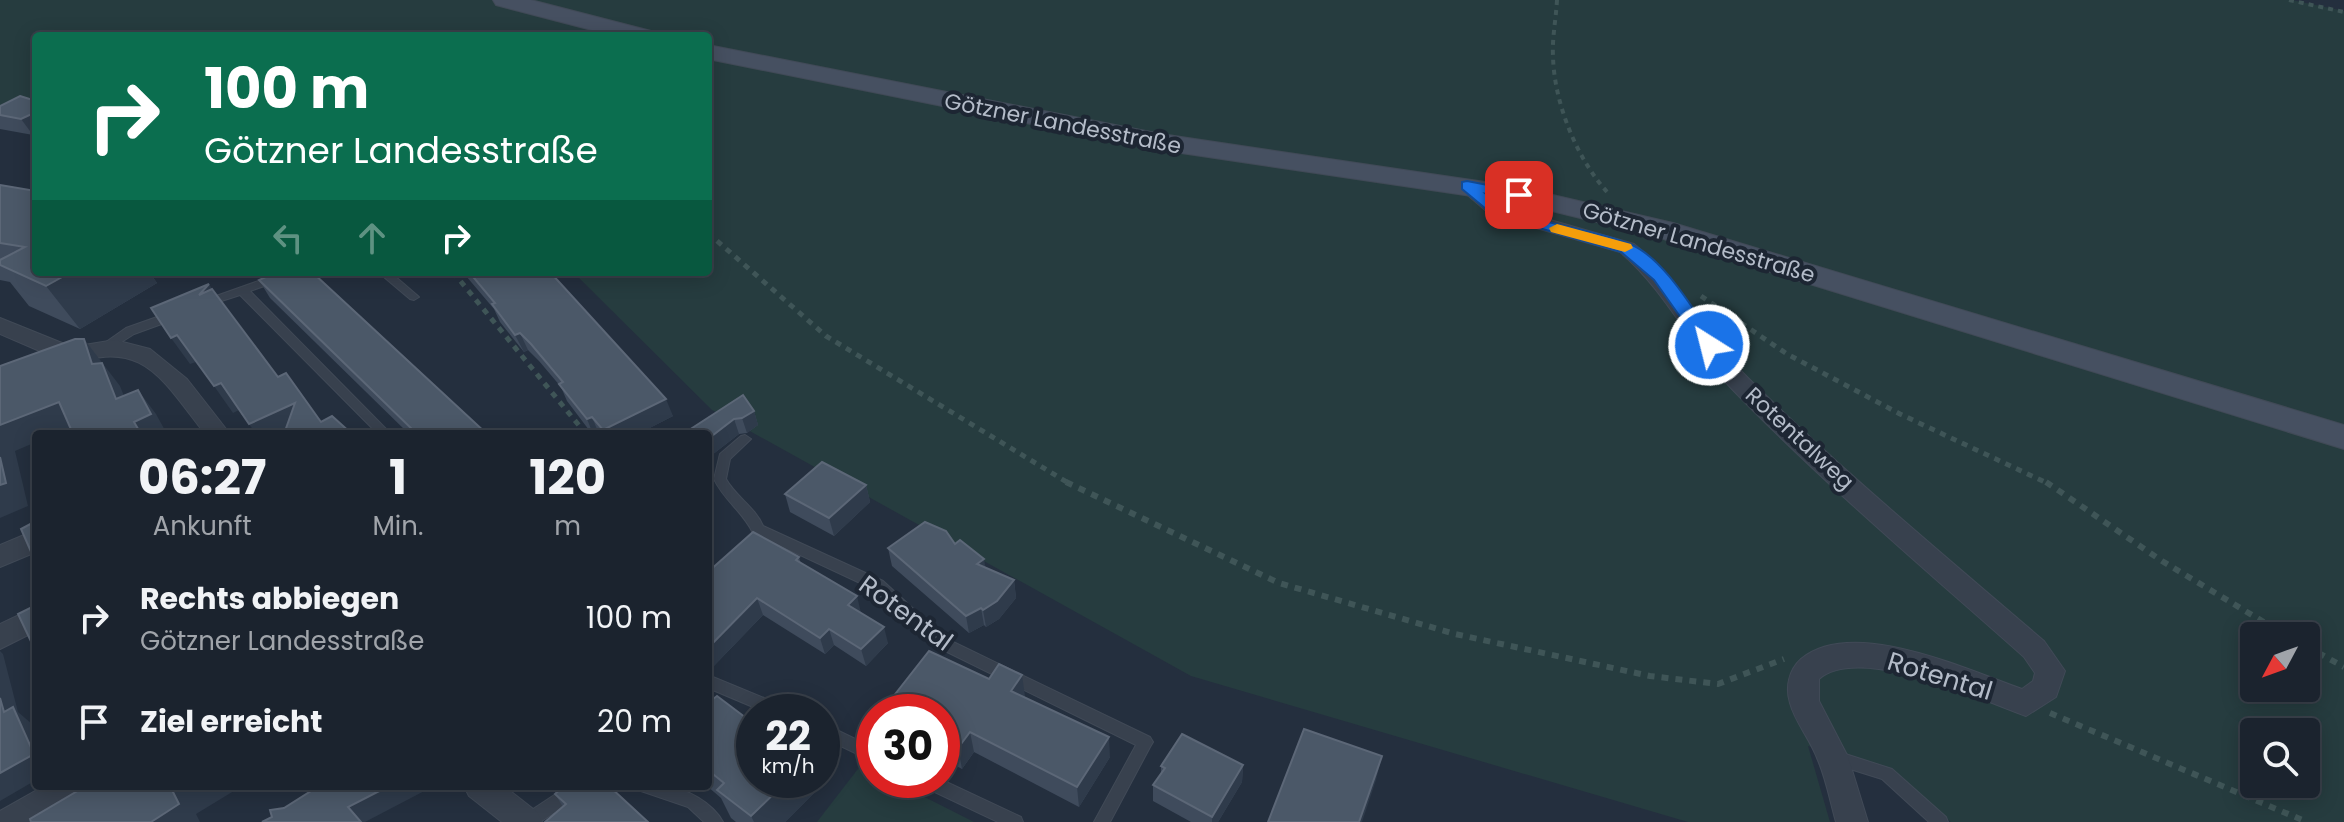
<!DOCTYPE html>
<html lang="de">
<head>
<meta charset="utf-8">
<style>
  :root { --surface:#1b232e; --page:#242b36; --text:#f1f3f6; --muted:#a0a4aa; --line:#39404a }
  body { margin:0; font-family:Poppins,sans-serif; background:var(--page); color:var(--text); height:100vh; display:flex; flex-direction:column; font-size:30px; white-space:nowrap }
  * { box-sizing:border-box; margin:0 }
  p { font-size:26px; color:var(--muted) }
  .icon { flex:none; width:44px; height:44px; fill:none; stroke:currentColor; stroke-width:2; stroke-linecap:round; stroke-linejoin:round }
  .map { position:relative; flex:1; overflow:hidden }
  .panel { position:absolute; left:32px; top:430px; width:680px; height:360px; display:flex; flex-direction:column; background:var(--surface); border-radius:8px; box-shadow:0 4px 20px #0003,0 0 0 2px var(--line) }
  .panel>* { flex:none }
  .hud { position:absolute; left:32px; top:32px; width:680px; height:244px; border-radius:8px; box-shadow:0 4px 20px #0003,0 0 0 2px var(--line); background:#0b6e4f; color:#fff; overflow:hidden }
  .needle { width:52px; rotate:229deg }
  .fabs { position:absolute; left:2240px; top:622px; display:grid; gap:16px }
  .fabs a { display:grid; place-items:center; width:80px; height:80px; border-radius:8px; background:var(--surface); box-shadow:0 4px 20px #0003,0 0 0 2px var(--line); font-size:40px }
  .speed { position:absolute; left:736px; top:694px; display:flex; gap:16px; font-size:40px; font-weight:700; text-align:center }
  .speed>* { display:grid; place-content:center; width:104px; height:104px; border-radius:50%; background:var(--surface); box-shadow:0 4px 20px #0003,0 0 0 2px var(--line); line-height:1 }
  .speed small { font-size:20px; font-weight:400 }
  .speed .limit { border:12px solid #d22; background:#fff; color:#111 }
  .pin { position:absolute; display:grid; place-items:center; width:68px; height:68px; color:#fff; margin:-34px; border-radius:16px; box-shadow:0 4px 12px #0006 }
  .me { position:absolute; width:88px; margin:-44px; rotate:324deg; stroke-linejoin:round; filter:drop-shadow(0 0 6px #0008) }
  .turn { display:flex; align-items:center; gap:28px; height:168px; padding:0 40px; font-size:36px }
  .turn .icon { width:104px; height:104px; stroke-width:2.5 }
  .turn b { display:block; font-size:56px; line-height:68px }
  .lanes { display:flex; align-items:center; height:76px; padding:0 40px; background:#0003; justify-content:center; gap:40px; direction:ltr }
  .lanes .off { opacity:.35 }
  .eta { display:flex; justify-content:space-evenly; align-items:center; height:136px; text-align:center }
  .eta b { font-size:48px; font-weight:700; line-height:56px }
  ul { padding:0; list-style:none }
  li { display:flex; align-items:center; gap:24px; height:104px; padding:0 40px }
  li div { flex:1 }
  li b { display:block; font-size:30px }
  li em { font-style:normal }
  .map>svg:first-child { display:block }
  .green { fill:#263c3f; fill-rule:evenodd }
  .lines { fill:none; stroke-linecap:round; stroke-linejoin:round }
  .lane-casing { stroke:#414a57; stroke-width:2 }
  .street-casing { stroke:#414a57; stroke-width:2 }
  .secondary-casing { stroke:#414a57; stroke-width:2 }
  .path-far2 { stroke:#3f5557; stroke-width:4; stroke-dasharray:5 5; stroke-linecap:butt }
  .path-far1 { stroke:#3f5557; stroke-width:5; stroke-dasharray:6 6; stroke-linecap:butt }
  .path { stroke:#3f5557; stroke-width:6; stroke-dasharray:7 7; stroke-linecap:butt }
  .lane { fill:#38414e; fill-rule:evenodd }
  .street { fill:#38414e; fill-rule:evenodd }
  .secondary { fill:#465061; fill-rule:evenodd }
  .wall { fill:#3f4b5c }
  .shaded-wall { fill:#2f3b4b }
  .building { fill:#4b5868; stroke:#5c6777; stroke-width:2 }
  .route { fill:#1a73e8; stroke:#114b97; stroke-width:2 }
  .slow { fill:#f59e0b }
  .labels { text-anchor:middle; stroke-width:8; stroke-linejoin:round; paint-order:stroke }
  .street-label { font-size:22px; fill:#b4bcc9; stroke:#1d2633 }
  .near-street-label { font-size:26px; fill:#b4bcc9; stroke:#1d2633 }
</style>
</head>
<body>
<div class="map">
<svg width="2344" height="822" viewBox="0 0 2344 822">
  <rect width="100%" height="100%" fill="#242f3e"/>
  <g class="green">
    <path d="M0 0H2292L2344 11V822H1951L1890 770 1808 746 1830 822H1688L1191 676 712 410 573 272H708V36H36V112L0 108ZM2254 636H2306V688H2254ZM2254 732H2306V784H2254Z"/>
    <polygon points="861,765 874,771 874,780 891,780 974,822 817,822"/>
  </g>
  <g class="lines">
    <defs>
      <g id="lane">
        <polygon points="284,272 299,272 298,274 250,291 391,434 378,434 240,295 206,306 201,303 202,301"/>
        <polygon points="378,272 390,272 419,297 414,300 410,299"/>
        <polygon points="174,311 178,312 180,315 178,318 134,334 109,350 105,351 99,347 126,328"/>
        <path d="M745 435 751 439 730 459 726 479C736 497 755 507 763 526L883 581 945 638 1150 737 1153 742 1150 747 1110 822H1094L1136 745 935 646 873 589 753 533C743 512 724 500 714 479L720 454 741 436Z"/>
        <polygon points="708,675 786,707 788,712 765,712 708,688"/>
        <polygon points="822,723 874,748 874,762 822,737"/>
        <polygon points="1836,751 1892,769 1946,817 1948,822 1929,822 1882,779 1831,763 1828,758 1831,753"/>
        <polygon points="918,780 942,780 1021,817 1023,822 998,822 920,785"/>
        <polygon points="568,786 589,786 587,791 540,822 519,822 521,817"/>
        <path d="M639 786C648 786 657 785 665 786 686 788 713 803 723 822H704L688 807 641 791Z"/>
      </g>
      <g id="street">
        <path d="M1467 180 1474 182 1505 207 1634 244C1681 281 1706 336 1748 378 1842 471 1944 555 2044 641L2065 671 2056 697 2026 716C1979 699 1859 644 1819 679V701L1848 757 1868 822H1836C1830 801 1826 778 1817 758 1810 739 1795 722 1790 703 1785 687 1789 670 1801 659 1853 616 1967 670 2022 689L2033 681 2035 673 2024 657C1925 569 1824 484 1732 389 1690 346 1666 291 1620 252L1491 215 1457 186Z"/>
        <path d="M0 318 72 347 115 340 150 349 187 379 230 434H205C157 372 141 336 58 369 39 376 20 386 0 392V375L49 355 0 334Z"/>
        <polygon points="36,530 36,552 0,567 0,545"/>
        <polygon points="36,607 36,631 0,649 0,624"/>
        <polygon points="44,786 89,786 84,796 40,822 0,822 0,811"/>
        <polygon points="464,786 504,786 537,812 542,822 502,822 469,796"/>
      </g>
      <g id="secondary">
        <polygon points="493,0 531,0 651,31 655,36 615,36 496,5"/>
        <polygon points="708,45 1161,134 1519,187 1673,223 2344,425 2344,449 1654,236 1519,203 1161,150 708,59"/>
      </g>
    </defs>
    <use href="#lane" class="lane-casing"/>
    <use href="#street" class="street-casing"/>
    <use href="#secondary" class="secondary-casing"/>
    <g class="path-far2">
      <path d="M1557 0C1556 19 1552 38 1553 56 1554 103 1577 160 1609 194"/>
      <polyline points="2289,0 2344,12"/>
    </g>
    <g class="path-far1">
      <polyline points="708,233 826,336 1070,484"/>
      <polyline points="453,272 586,434"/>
      <polyline points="1701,296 1787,354 1900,414 2049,484"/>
    </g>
    <g class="path">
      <polyline points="1066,482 1279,583 1455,634 1650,676 1718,684 1784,659"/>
      <polyline points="2046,482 2162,561 2287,636"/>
      <polyline points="2306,646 2344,667"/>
      <polyline points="2050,713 2307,822"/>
    </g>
    <use href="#lane" class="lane"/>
    <use href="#street" class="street"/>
    <use href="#secondary" class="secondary"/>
  </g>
  <g class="wall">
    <polygon points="36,101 33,135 0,129 0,106"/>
    <polygon points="0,185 36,272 149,272 157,283 80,329 29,306 10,282 0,280"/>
    <polygon points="457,272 550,272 673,416 638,434 592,434 567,401 561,387 539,361 528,350 524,352 500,322 494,309 466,276 461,278"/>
    <polygon points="259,280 487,434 409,434 270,298"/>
    <polygon points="743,395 754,411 758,425 747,433 739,434 708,458"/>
    <polygon points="866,485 870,502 834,536 790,512 785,494"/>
    <polygon points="955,544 985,568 1014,580 1016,598 999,619 986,627 984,625 969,633 892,566 888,548"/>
    <polygon points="799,557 801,564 861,613 888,643 866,666 834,645 825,654 763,615 708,672 708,572"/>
    <polygon points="1025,696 1025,697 1110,757 1079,807 974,752 962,769 942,758 942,712 882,712 882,711"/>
    <polygon points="708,703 818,789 785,822 736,822 731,818 721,798 707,786 708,786"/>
    <polygon points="1243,765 1242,782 1218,822 1191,822 1153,801 1153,785 1161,773 1161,766"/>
    <polygon points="555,794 648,822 563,807"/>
  </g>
  <g class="shaded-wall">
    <polygon points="36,112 36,134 33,135 21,119"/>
    <polygon points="71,272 149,272 157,283 80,329 46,286"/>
    <polygon points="458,272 464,272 466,276 461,278"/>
    <polygon points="209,284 227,311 199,295"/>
    <polygon points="520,333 528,350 524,352 515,335"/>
    <polygon points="177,335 196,362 190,364 171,338"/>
    <polygon points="84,339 120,386 134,421 138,390 156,414 167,434 141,434 92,364"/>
    <polygon points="221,383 239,410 233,413 214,386"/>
    <polygon points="666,399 673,416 638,434 605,434 603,430"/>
    <polygon points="59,402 79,425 56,434 36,434 36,442 15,451 28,506 0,518 0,425"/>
    <polygon points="295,403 304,434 256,434 249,424"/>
    <polygon points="754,411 758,425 747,433 742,418"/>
    <polygon points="592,417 599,434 593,434 587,419"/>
    <polygon points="734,419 739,434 708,458 708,439"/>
    <polygon points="866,485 870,502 834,536 829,518"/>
    <polygon points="708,517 714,531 708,536"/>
    <polygon points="984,559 987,576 977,564"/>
    <polygon points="1014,580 1016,598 999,619 986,627 983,610"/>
    <polygon points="857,596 861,613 848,605"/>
    <polygon points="757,598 763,615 708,672 708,648"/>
    <polygon points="981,608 984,625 969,633 966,616"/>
    <polygon points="884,627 888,643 866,666 861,649"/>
    <polygon points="829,629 834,645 825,654 820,638"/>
    <polygon points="0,651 3,654 18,712 32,724 36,734 36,780 0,801 0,773 4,712 0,698"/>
    <polygon points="1022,675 1025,696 1015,711 1011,691"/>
    <polygon points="970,732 974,752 962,769 958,748"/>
    <polygon points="1109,737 1110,757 1079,807 1077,787"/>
    <polygon points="1382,756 1376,780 1362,822 1359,822"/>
    <polygon points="1243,765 1242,782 1218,822 1212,822 1212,817"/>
    <polygon points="788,780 815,780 818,789 785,822 754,822 751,816"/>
    <polygon points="182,786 242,786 196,814 200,822 151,822 173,792"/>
    <polygon points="389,786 429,786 430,788 365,822 361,822 348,807"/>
  </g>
  <g class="building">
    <polygon points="20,96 36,101 36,112 21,119 0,115 0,106"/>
    <polygon points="0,185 36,191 36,272 71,272 46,286 0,265 0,260 25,247 0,243"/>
    <polygon points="277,272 312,272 487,434 417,434 259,280"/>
    <polygon points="469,272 550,272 666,399 603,430 592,417 587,419 559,384 563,382 531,344 520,333 515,335 492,304 495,303"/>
    <polygon points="209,284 199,295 212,289 278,377 286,373 321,422 332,416 352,434 284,434 295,403 249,424 221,383 214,386 177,335 171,338 151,308"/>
    <polygon points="75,339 84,339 92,364 102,363 116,399 138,390 151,414 134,422 141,434 73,434 59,402 0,425 0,366"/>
    <polygon points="743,395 754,411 742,418 734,419 708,439 708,434 683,434"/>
    <polygon points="0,457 6,483 0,485"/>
    <polygon points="822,462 866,485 829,518 785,494"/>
    <polygon points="36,521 36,563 21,529"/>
    <polygon points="925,522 946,531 955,544 960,540 984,559 977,564 1014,580 997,601 983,610 981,608 966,616 888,548"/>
    <polygon points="753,532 799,557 796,560 857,596 848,605 884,627 861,649 829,629 820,638 757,598 708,648 708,572"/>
    <polygon points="36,605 36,652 18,614"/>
    <polygon points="929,651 989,679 999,664 1022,675 1011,691 1109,737 1077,787 970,732 958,748 942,740 942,712 885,712 882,711"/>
    <polygon points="717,696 754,724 754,780 788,780 751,816 717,790 724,783 708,770 708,703"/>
    <polygon points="0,698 4,712 13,707 34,754 0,773"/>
    <polygon points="1304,729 1382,756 1359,822 1268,822"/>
    <polygon points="1182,734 1243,765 1212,817 1153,785 1165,768 1161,766"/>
    <polygon points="86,786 182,786 173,792 179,804 151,822 31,822 30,819"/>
    <polygon points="319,786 321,790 328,786 389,786 348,807 361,822 262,822 272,817 270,810 284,808"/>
    <polygon points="564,786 609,786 648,822 545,822 566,804 555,794"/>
  </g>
  <path class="route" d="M1467 181 1519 191 1526 195 1519 200 1486 194C1525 226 1583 225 1630 244 1664 258 1694 311 1715 341L1717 345 1715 349H1703L1654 280 1621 252 1492 214 1462 189V182Z"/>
  <polygon class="slow" points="1557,224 1631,244 1633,248 1625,252 1551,232 1549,228"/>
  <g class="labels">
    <g class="street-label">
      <text transform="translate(1063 123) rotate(11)" y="8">Götzner Landesstraße</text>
      <text transform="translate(1699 242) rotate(16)" y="8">Götzner Landesstraße</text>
      <text transform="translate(1800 438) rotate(43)" y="8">Rotentalweg</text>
    </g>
    <g class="near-street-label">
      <text transform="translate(906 613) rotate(36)" y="9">Rotental</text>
      <text transform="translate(1940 676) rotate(17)" y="9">Rotental</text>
    </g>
  </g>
</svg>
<div class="fabs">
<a><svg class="needle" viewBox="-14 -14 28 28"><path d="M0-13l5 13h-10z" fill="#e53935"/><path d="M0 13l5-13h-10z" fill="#a0a4aa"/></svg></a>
<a><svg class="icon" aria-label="search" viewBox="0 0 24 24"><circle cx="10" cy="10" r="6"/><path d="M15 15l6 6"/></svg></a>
</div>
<div class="speed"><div>22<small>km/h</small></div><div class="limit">30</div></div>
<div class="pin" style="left:1519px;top:195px;background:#d93025"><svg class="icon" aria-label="arrive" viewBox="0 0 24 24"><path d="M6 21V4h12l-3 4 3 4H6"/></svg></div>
<svg class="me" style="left:1709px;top:345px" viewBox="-20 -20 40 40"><circle r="17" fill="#1a73e8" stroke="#fff" stroke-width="3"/><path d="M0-11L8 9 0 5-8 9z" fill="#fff"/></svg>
<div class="hud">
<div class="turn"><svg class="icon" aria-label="right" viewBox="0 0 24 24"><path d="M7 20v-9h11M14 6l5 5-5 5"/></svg><div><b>100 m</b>Götzner Landesstraße</div></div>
<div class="lanes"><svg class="icon off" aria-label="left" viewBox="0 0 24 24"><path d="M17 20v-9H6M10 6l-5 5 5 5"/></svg><svg class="icon off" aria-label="ahead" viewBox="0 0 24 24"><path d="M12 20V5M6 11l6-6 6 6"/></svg><svg class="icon" aria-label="right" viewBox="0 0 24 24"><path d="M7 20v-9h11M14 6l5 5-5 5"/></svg></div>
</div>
<section class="panel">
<div class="eta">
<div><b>06:27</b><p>Ankunft</p></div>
<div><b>1</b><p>Min.</p></div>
<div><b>120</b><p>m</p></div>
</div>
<ul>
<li><svg class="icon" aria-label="right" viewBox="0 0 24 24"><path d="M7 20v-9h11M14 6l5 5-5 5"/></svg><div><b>Rechts abbiegen</b><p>Götzner Landesstraße</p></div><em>100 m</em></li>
<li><svg class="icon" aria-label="arrive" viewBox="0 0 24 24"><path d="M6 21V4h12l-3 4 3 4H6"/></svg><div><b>Ziel erreicht</b></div><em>20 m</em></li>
</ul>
</section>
</div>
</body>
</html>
